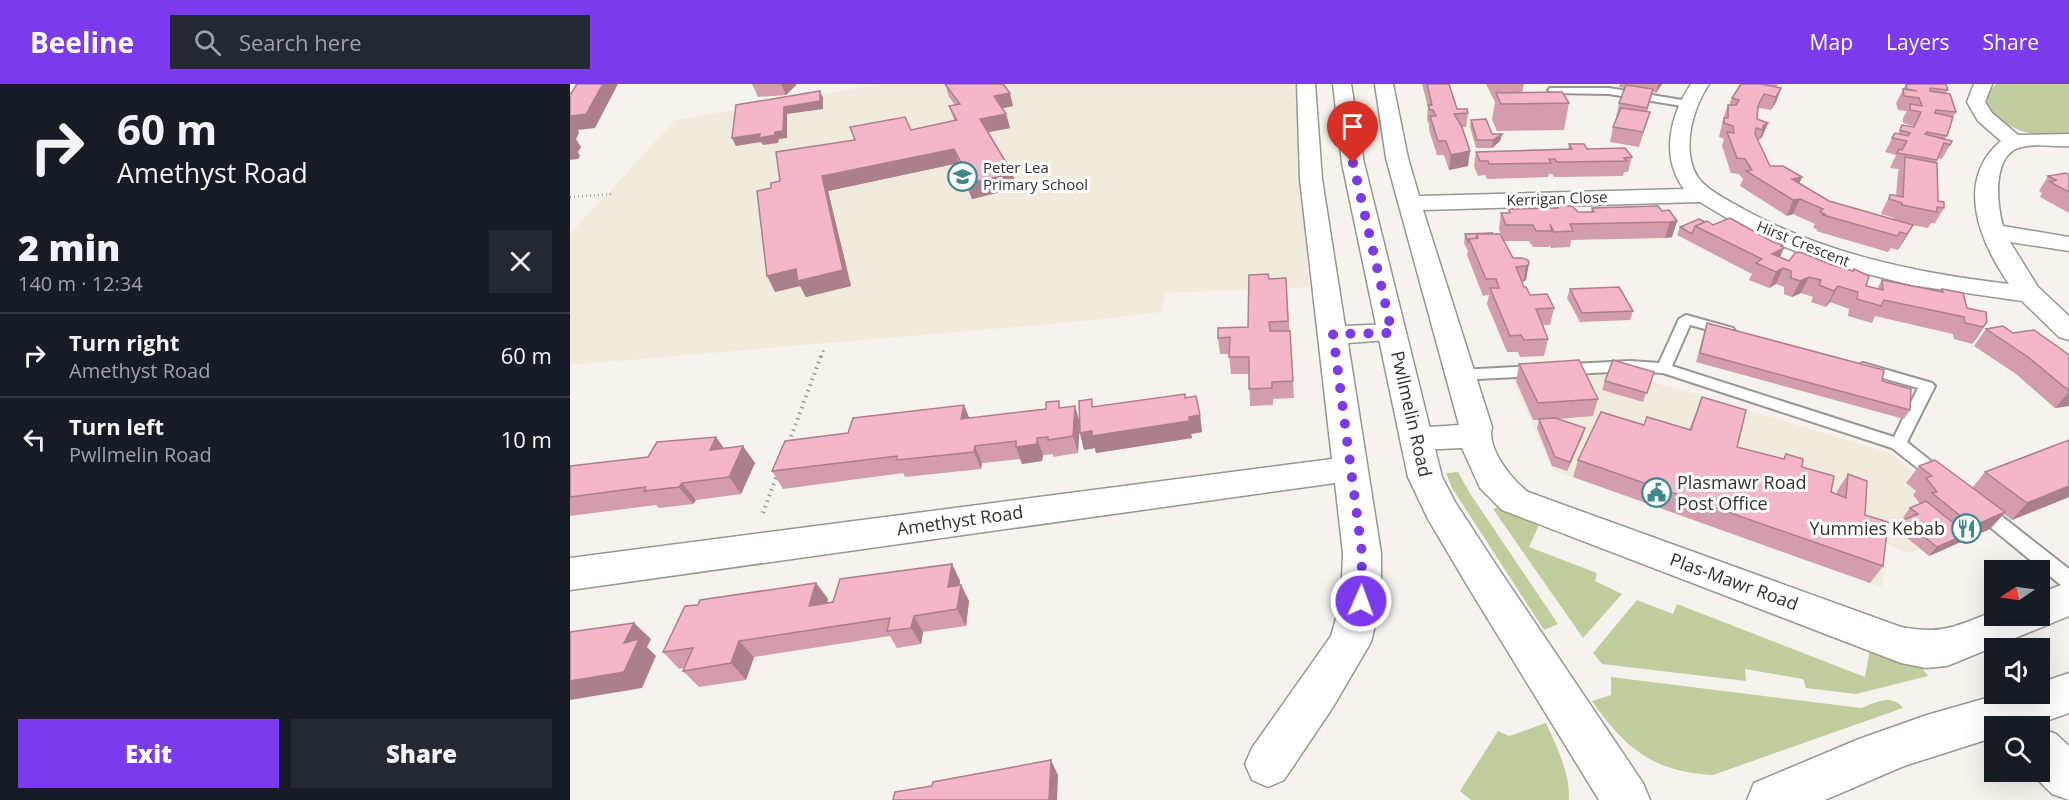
<!DOCTYPE html>
<html lang="en">
<head>
<meta charset="utf-8">
<style>
  :root { --surface:#171b24; --page:#242831; --text:#f1f3f6; --muted:#9ea1a6; --line:#363941; --accent:#7c3aed }
  body { margin:0; font-family:"Open Sans",sans-serif; background:var(--page); color:var(--text); height:100vh; display:flex; flex-direction:column; font-size:22px; white-space:nowrap }
  * { box-sizing:border-box; margin:0 }
  p { font-size:20px; color:var(--muted) }
  .icon { flex:none; width:33px; height:33px; fill:none; stroke:currentColor; stroke-width:2; stroke-linecap:round; stroke-linejoin:round }
  .map { position:relative; flex:1; overflow:hidden }
  .panel { display:flex; flex-direction:column; background:var(--surface); width:570px }
  .panel>* { flex:none }
  .top-card { background:#171b24; color:var(--text); overflow:hidden }
  .needle { width:39px; rotate:257deg }
  .buttons { position:absolute; left:1414px; top:476px; display:grid; gap:12px }
  .buttons a { display:grid; place-items:center; width:66px; height:66px; border-radius:0px; background:var(--surface); box-shadow:0 6px 24px #0002; font-size:30px }
  .pin { position:absolute; display:grid; place-items:center; width:51px; height:51px; color:#fff; margin:-62px -26px; border-radius:50% 50% 50% 0; rotate:-45deg; box-shadow:0 0 6px #0007 }
  .pin .icon { rotate:45deg }
  .me { position:absolute; width:66px; margin:-33px; rotate:2deg; stroke-linejoin:round; filter:drop-shadow(0 0 4px #0008) }
  .turn { display:flex; align-items:center; gap:21px; height:126px; padding:0 18px; font-size:27px }
  .turn .icon { width:78px; height:78px; stroke-width:2.5 }
  .turn b { display:block; font-size:42px; line-height:51px }
  .round { display:grid; place-items:center; flex:none; width:63px; height:63px; border-radius:0px; background:var(--page) }
  .summary { display:flex; align-items:center; justify-content:space-between; height:102px; padding:0 18px }
  h1 { font-size:36px; font-weight:800; line-height:45px }
  .button { display:flex; gap:12px; margin-top:auto; padding:12px 18px }
  .button a { flex:1; height:69px; border-radius:0px; background:var(--accent); color:#fff; font-size:24px; font-weight:800; line-height:69px; text-align:center }
  .button a+a { background:var(--page); color:var(--text) }
  ul { padding:0; list-style:none }
  li { display:flex; align-items:center; gap:18px; height:84px; padding:0 18px; border-top:2px solid var(--line) }
  li div { flex:1 }
  li b { display:block; font-size:22px }
  li em { font-style:normal }
  header { display:flex; align-items:center; gap:36px; box-sizing:border-box; height:84px; padding:0 30px; background:var(--accent); color:#fff }
  header strong { font-size:28px }
  nav { display:flex; gap:33px; margin-inline-start:auto; font-size:21px }
  .search { width:420px; height:54px; background:var(--page); display:flex; align-items:center; gap:15px; box-sizing:border-box; padding:0 21px; border-radius:0px; color:var(--muted); font-size:22px }
  main { display:flex; flex:1; min-height:0 }
  .map>svg:first-child { display:block }
  .built { fill:#f1ebde }
  .green { fill:#c1cd9f }
  .lines { fill:none; stroke-linecap:round; stroke-linejoin:round }
  .service-casing { stroke:#989691; stroke-width:4 }
  .minor-casing { stroke:#989691; stroke-width:3 }
  .tertiary-casing { stroke:#989691; stroke-width:3 }
  .path-far2 { stroke:#9c9a96; stroke-width:2; stroke-dasharray:1 3; stroke-linecap:butt }
  .path-far1 { stroke:#9c9a96; stroke-width:3; stroke-dasharray:1.5 4; stroke-linecap:butt }
  .path { stroke:#9c9a96; stroke-width:4; stroke-dasharray:1.5 4.5; stroke-linecap:butt }
  .service { fill:#fff; fill-rule:evenodd }
  .minor { fill:#fff; fill-rule:evenodd }
  .tertiary { fill:#fff; fill-rule:evenodd }
  .wall { fill:#d49dad }
  .shaded-wall { fill:#ac7f8d }
  .building { fill:#f6b6c9; stroke:#ac7f8d; stroke-width:1.5 }
  .route { stroke:#7c3aed; stroke-width:10; stroke-dasharray:0 18 }
  .labels { text-anchor:middle; stroke-width:6; stroke-linejoin:round; paint-order:stroke }
  .far-poi-label { font-size:15px; fill:#32312f; stroke:#fff; text-anchor:start }
  .far-street-label { font-size:15px; fill:#32312f; stroke:#fff }
  .street-label { font-size:18px; fill:#32312f; stroke:#fff }
  .poi-label { font-size:18px; fill:#32312f; stroke:#fff; text-anchor:start }
</style>
</head>
<body>
<header>
<strong>Beeline</strong>
<div class="search"><svg class="icon" aria-label="search" viewBox="0 0 24 24"><circle cx="10" cy="10" r="6"/><path d="M15 15l6 6"/></svg>Search here</div>
<nav><a>Map</a><a>Layers</a><a>Share</a></nav>
</header>
<main>
<section class="panel">
<div class="top-card">
<div class="turn"><svg class="icon" aria-label="right" viewBox="0 0 24 24"><path d="M7 20v-9h11M14 6l5 5-5 5"/></svg><div><b>60 m</b>Amethyst Road</div></div>
</div>
<div class="summary"><div><h1>2 min</h1><p>140 m · 12:34</p></div><a class="round"><svg class="icon" aria-label="close" viewBox="0 0 24 24"><path d="M6 6l12 12M18 6L6 18"/></svg></a></div>
<ul>
<li><svg class="icon" aria-label="right" viewBox="0 0 24 24"><path d="M7 20v-9h11M14 6l5 5-5 5"/></svg><div><b>Turn right</b><p>Amethyst Road</p></div><em>60 m</em></li>
<li><svg class="icon" aria-label="left" viewBox="0 0 24 24"><path d="M17 20v-9H6M10 6l-5 5 5 5"/></svg><div><b>Turn left</b><p>Pwllmelin Road</p></div><em>10 m</em></li>
</ul>
<div class="button"><a>Exit</a><a>Share</a></div>
</section>
<div class="map">
<svg width="1499" height="716" viewBox="0 0 1499 716">
  <rect width="100%" height="100%" fill="#f6f3ee"/>
  <g class="built">
    <polygon points="309,0 725,0 739,203 595,209 592,228 515,237 0,281 0,150 105,36"/>
    <polygon points="1054,289 1320,369 1420,445 1359,472 1351,465 1340,469 1314,460 1312,503 983,386 942,295"/>
  </g>
  <g class="green">
    <path d="M1426 0H1499V52C1465 53 1436 49 1416 19L1417 10Z"/>
    <polygon points="888,388 901,411 988,540 974,546 882,404 876,389"/>
    <polygon points="928,423 969,441 959,463 1027,489 1025,497 1052,510 1013,554 923,425"/>
    <polygon points="1067,516 1103,530 1107,520 1295,593 1300,565 1351,583 1358,592 1286,610 1236,604 1233,595 1175,585 1176,597 1032,580 1023,569"/>
    <path d="M1041 593 1291 624C1306 619 1321 609 1333 624L1143 691C1083 688 1055 664 1022 617L1041 611Z"/>
    <path d="M976 639C987 663 1000 689 999 716H901L890 707 928 647 939 652Z"/>
  </g>
  <g class="lines">
    <defs>
      <g id="service">
        <polygon points="980,4 1039,4 1118,17 1123,20 1118,23 1039,10 983,9 978,6"/>
        <polygon points="1116,231 1163,244 1165,247 1158,251 1120,241 1102,282 1324,353 1348,304 1288,287 1286,284 1288,281 1293,279 1362,299 1365,302 1337,358 1376,389 1379,393 1376,397 1370,399 1364,397 1322,364 1093,289 1060,287 889,296 881,291 889,286 1060,277 1089,279 1109,235"/>
        <polygon points="1409,417 1415,419 1499,485 1499,504 1492,502 1403,429 1400,424 1403,419"/>
      </g>
      <g id="minor">
        <polygon points="727,0 745,0 752,95 775,242 822,240 832,243 836,249 832,255 778,259 811,469 811,517 801,558 763,623 714,696 698,703 682,696 675,680 682,664 761,552 771,517 773,469 765,399 0,506 0,474 762,375 730,95"/>
        <path d="M805 0H823L838 74 849 112 1114 105C1090 73 1100 31 1121 0H1139C1123 24 1111 64 1127 92 1137 107 1160 117 1175 126 1258 171 1346 189 1439 200 1410 158 1384 97 1431 57L1408 37 1397 18 1404 0H1422L1415 18 1422 29 1448 51 1499 50V62C1484 63 1467 59 1452 63 1421 69 1427 122 1433 142L1499 153V167L1440 158 1468 203 1499 232V256L1489 253 1452 217 1341 201 1258 180 1185 151 1130 118 853 126 922 343C916 364 942 396 958 408L1331 543C1374 551 1386 542 1425 527V531H1470V509L1499 498V532L1377 582 1356 584 1331 579 932 426 910 404 892 364 846 366 834 363 830 355 834 347 846 344 889 341 816 74Z"/>
        <polygon points="1470,644 1486,650 1499,662 1499,716 1482,710 1459,687 1470,687"/>
      </g>
      <g id="tertiary">
        <polygon points="763,0 781,0 794,79 872,393 885,418 928,484 1073,699 1080,716 1029,716 900,506 858,435 838,393 772,79"/>
        <polygon points="1499,589 1499,629 1462,642 1425,642 1425,653 1334,682 1255,716 1177,716 1184,699 1289,655 1357,631 1434,609 1470,609 1470,599"/>
      </g>
    </defs>
    <use href="#service" class="service-casing"/>
    <use href="#minor" class="minor-casing"/>
    <use href="#tertiary" class="tertiary-casing"/>
    <polyline class="path-far2" points="0,113 42,110"/>
    <polyline class="path-far1" points="251,273 254,265"/>
    <g class="path">
      <polyline points="219,358 251,272"/>
      <polyline points="193,429 207,391"/>
    </g>
    <use href="#service" class="service"/>
    <use href="#minor" class="minor"/>
    <use href="#tertiary" class="tertiary"/>
  </g>
  <g class="wall">
    <polygon points="182,0 227,0 216,11 188,13"/>
    <polygon points="375,0 443,22 433,24 436,30 440,44 418,48 447,104 402,115 395,100 390,85 392,84 389,79 258,107 281,202 236,213 230,202 205,208 201,104 210,97 285,56 341,46 384,36 379,22 385,21 379,13"/>
    <polygon points="852,0 879,0 887,25 898,29 896,43 891,43 898,82 879,86 874,71 867,71 859,46 859,39 858,39 857,35 858,23"/>
    <polygon points="916,0 954,0 952,9 999,19 994,46 927,47 922,36 925,18"/>
    <polygon points="1050,0 1092,0 1086,9 1083,8 1077,28 1080,28 1069,63 1040,58 1043,43 1047,33 1046,33 1049,19 1055,4 1049,3"/>
    <polygon points="1171,0 1208,0 1206,3 1211,4 1206,18 1201,26 1189,24 1188,26 1187,35 1198,39 1192,53 1188,57 1200,82 1259,117 1324,136 1324,134 1311,130 1312,127 1320,111 1326,112 1328,88 1329,85 1320,84 1326,71 1315,68 1325,49 1328,50 1332,41 1343,43 1344,42 1333,39 1333,34 1337,27 1328,26 1326,19 1336,0 1376,0 1378,6 1376,9 1386,28 1383,33 1375,55 1380,61 1372,75 1368,74 1366,79 1368,117 1374,124 1365,139 1361,139 1358,144 1333,139 1343,141 1328,166 1321,164 1318,168 1246,147 1247,145 1243,144 1245,140 1223,130 1217,132 1170,102 1173,95 1169,90 1161,89 1152,62 1154,55 1149,53 1153,35 1158,21 1159,21 1162,14"/>
    <polygon points="901,36 922,50 932,50 930,57 922,64 906,64 900,43"/>
    <polygon points="999,60 1017,65 1062,73 1058,88 1054,88 1053,92 992,93 984,93 982,90 979,90 978,93 917,95 915,91 908,92 904,82 906,68 998,65"/>
    <polygon points="1499,91 1499,129 1470,113 1472,109 1469,107 1478,92"/>
    <polygon points="987,122 1008,128 1021,128 1022,124 1092,127 1107,137 1102,153 1095,154 1001,156 1000,163 981,164 979,161 979,163 963,163 959,157 934,157 943,174 958,176 956,196 952,198 954,203 960,211 984,224 980,241 973,241 978,255 974,272 950,273 948,268 937,268 917,220 919,211 913,212 897,171 898,167 894,159 895,150 932,153 929,145 931,129 938,129 939,125 986,124"/>
    <polygon points="1135,138 1212,163 1210,174 1296,202 1307,205 1312,196 1371,208 1372,205 1397,224 1417,238 1402,260 1384,255 1383,250 1305,232 1302,239 1278,232 1279,225 1260,218 1256,223 1241,218 1243,213 1231,209 1222,213 1214,210 1214,203 1206,200 1199,204 1179,196 1182,190 1107,151 1110,143"/>
    <polygon points="716,194 724,314 703,315 703,321 680,322 679,290 661,290 659,270 650,270 648,254 678,243 699,195"/>
    <polygon points="1000,205 1063,227 1060,236 1010,238 997,214"/>
    <polygon points="1137,239 1312,297 1340,326 1334,335 1126,278 1134,248"/>
    <polygon points="1416,245 1443,249 1499,271 1499,322 1485,324 1446,290 1404,262"/>
    <polygon points="949,280 1028,315 1023,332 987,335 1015,344 1012,353 997,387 982,382 967,344 969,336 963,336 946,297"/>
    <polygon points="1084,288 1073,318 1032,306 1035,297"/>
    <polygon points="1132,313 1167,363 1213,375 1216,370 1261,408 1267,410 1267,407 1278,390 1295,431 1313,482 1300,499 1003,393 1008,376 1074,341 1119,346"/>
    <polygon points="615,314 630,331 632,348 621,350 622,354 526,369 525,364 514,366 510,349 509,341 508,369 483,373 483,370 473,371 472,377 452,380 450,375 412,379 411,385 335,393 333,389 213,405 202,387 399,334 491,324 509,338 524,323"/>
    <polygon points="1499,356 1499,413 1442,436 1434,430 1420,445 1359,472 1326,445 1333,436 1335,435 1333,433 1340,424 1350,420 1343,411 1346,407 1336,399 1349,382 1402,404 1415,388"/>
    <polygon points="154,364 185,379 171,410 126,416 123,420 89,424 86,421 0,432 0,382"/>
    <polygon points="382,480 390,497 390,501 391,501 399,517 396,542 353,548 351,560 327,564 320,552 184,573 176,596 129,603 113,587 114,584 109,585 93,568 128,521 246,499 258,515 257,519"/>
  </g>
  <g class="shaded-wall">
    <polygon points="33,0 48,0 25,44 8,46 9,49 6,55 11,63 8,68 10,72 8,75 0,76 0,32"/>
    <polygon points="211,0 227,0 216,11"/>
    <polygon points="1088,0 1092,0 1086,9"/>
    <polygon points="1211,4 1206,18 1201,26 1206,13"/>
    <polygon points="250,7 253,14 253,25 217,30 217,54 209,55 208,59 193,61 191,58 166,62 162,54 205,48 214,23"/>
    <polygon points="440,9 443,22 428,25 424,12"/>
    <polygon points="436,30 440,44 414,49 410,35"/>
    <polygon points="1198,39 1192,53 1189,56 1193,46 1193,42"/>
    <polygon points="932,50 930,57 922,64 923,56"/>
    <polygon points="384,65 389,79 258,107 281,202 236,213 230,202 205,208 197,192 252,92"/>
    <polygon points="900,67 898,82 879,86 881,71"/>
    <polygon points="443,90 447,104 402,115 397,99"/>
    <polygon points="1232,93 1226,108 1222,95"/>
    <polygon points="1230,115 1223,130 1217,132 1223,116"/>
    <polygon points="1107,137 1102,153 1095,154 1100,138"/>
    <polygon points="1343,141 1334,157 1328,166 1337,150"/>
    <polygon points="1213,161 1211,166 1214,164 1207,180 1202,170"/>
    <polygon points="959,180 956,196 953,198 956,182"/>
    <polygon points="1213,184 1206,200 1199,204 1206,188"/>
    <polygon points="1239,193 1231,209 1222,213 1230,197"/>
    <polygon points="1268,202 1260,218 1256,223 1264,207"/>
    <polygon points="1417,238 1406,255 1402,260 1413,243"/>
    <polygon points="1499,308 1499,322 1485,324"/>
    <polygon points="394,321 401,338 391,335"/>
    <polygon points="505,322 510,339 508,369 503,352"/>
    <polygon points="630,331 632,348 621,350 622,354 526,369 525,364 514,366 510,349"/>
    <polygon points="1015,344 1012,353 997,387 1000,378"/>
    <polygon points="146,353 158,370 140,366"/>
    <polygon points="467,354 473,371 472,377 452,380 446,363"/>
    <polygon points="173,362 185,379 171,410 159,393"/>
    <polygon points="405,362 412,379 411,385 404,368"/>
    <polygon points="112,399 126,416 123,420 109,403"/>
    <polygon points="1499,402 1499,413 1442,436 1457,419"/>
    <polygon points="1435,428 1420,445 1359,472 1367,463 1397,450 1403,442"/>
    <polygon points="382,480 390,497 387,519 378,503"/>
    <polygon points="246,499 258,515 252,539 239,522"/>
    <polygon points="391,501 399,517 396,542 387,525"/>
    <polygon points="344,532 353,548 351,560 341,544"/>
    <polygon points="64,539 81,555 77,563 86,572 72,604 0,616 0,597 54,559"/>
    <polygon points="169,557 184,573 176,596 161,579"/>
    <polygon points="481,676 488,691 487,716 479,716"/>
  </g>
  <g class="building">
    <polygon points="7,0 33,0 16,30 0,32 0,11"/>
    <polygon points="375,0 433,0 440,9 424,12 436,30 410,35 443,90 397,99 390,85 394,84 384,65 252,92 273,186 228,197 226,185 197,192 187,107 201,104 201,99 210,97 206,68 285,56 280,43 335,33 341,46 387,36 379,22 390,20"/>
    <polygon points="857,0 879,0 887,25 897,25 898,29 884,30 892,43 900,67 881,71 876,57 868,57 860,32 866,32 863,26 860,26 858,21 862,21"/>
    <polygon points="1171,0 1191,0 1211,4 1206,13 1194,10 1188,22 1187,35 1198,39 1193,42 1193,46 1186,44 1185,50 1200,82 1213,82 1232,93 1222,95 1259,117 1343,141 1337,150 1330,148 1327,152 1253,131 1255,130 1250,128 1253,125 1230,115 1223,116 1176,87 1182,86 1175,75 1167,74 1157,48 1164,49 1163,42 1154,39 1154,34 1158,34 1158,21 1166,21 1169,16 1162,14"/>
    <polygon points="1336,0 1376,0 1378,6 1360,4 1360,7 1380,10 1386,28 1366,26 1365,29 1383,33 1377,52 1357,48 1355,50 1382,57 1380,61 1374,59 1367,76 1327,69 1329,65 1332,66 1337,57 1322,54 1325,49 1338,52 1340,49 1330,46 1332,41 1344,43 1351,28 1340,26 1340,20 1352,22 1349,14 1334,12 1333,5 1347,7 1337,5"/>
    <polygon points="1056,1 1083,5 1077,24 1049,19"/>
    <polygon points="250,7 250,17 214,23 213,47 205,48 205,51 189,54 190,50 162,54 166,21"/>
    <polygon points="992,8 999,19 931,20 926,9"/>
    <polygon points="1051,24 1080,28 1073,48 1043,43"/>
    <polygon points="916,35 922,50 932,50 923,56 907,56 901,36"/>
    <polygon points="999,60 1014,60 1017,65 1055,64 1062,73 1054,74 1057,77 995,78 987,78 985,75 979,75 981,79 919,80 918,77 910,77 906,68 1002,65"/>
    <polygon points="1335,73 1367,79 1368,117 1374,118 1374,124 1367,123 1367,128 1332,121 1332,119 1319,115 1320,111 1323,111 1333,113"/>
    <polygon points="1496,89 1499,91 1499,108 1480,98 1486,96 1478,92"/>
    <polygon points="987,122 1002,122 1008,128 1024,128 1022,124 1088,122 1092,127 1099,126 1107,137 1100,138 1000,140 1003,147 984,148 980,140 982,147 966,147 963,141 936,141 931,129 940,129 939,125 988,124"/>
    <polygon points="1160,134 1203,158 1213,161 1211,162 1214,164 1202,170 1219,177 1225,169 1230,168 1262,181 1283,187 1284,185 1299,192 1296,202 1313,206 1312,196 1373,208 1372,205 1393,209 1397,224 1416,228 1417,238 1413,243 1395,239 1394,233 1314,216 1311,222 1287,215 1288,208 1268,202 1264,207 1249,201 1251,196 1239,193 1230,197 1221,194 1221,187 1213,184 1206,188 1186,179 1192,175 1125,142 1137,137 1143,141"/>
    <polygon points="1129,135 1135,138 1125,142 1122,150 1110,143"/>
    <polygon points="923,149 907,150 906,155 899,155 898,158 895,150"/>
    <polygon points="907,150 930,150 943,174 952,174 958,176 959,180 956,182 946,183 954,203 956,203 960,211 977,210 984,224 966,225 978,255 954,256 951,251 940,252 920,204 929,204 926,195 916,195 899,155 908,154"/>
    <polygon points="698,190 699,195 716,194 718,237 699,238 700,247 720,247 723,297 702,298 702,304 679,305 679,273 659,273 660,253 648,254 648,244 678,243 679,191"/>
    <polygon points="1049,203 1063,227 1012,229 1000,205"/>
    <polygon points="1137,239 1314,286 1312,297 1341,305 1340,326 1130,269"/>
    <polygon points="1433,242 1443,249 1464,246 1499,271 1499,307 1458,273 1416,245"/>
    <polygon points="1009,276 1028,315 968,319 949,280"/>
    <polygon points="1043,276 1084,288 1077,309 1035,297"/>
    <polygon points="615,310 615,314 626,312 630,331 619,333 619,337 522,352 522,347 510,349 509,317 522,315 522,323"/>
    <polygon points="1132,313 1176,326 1167,363 1214,375 1216,370 1233,375 1232,383 1264,392 1261,408 1276,414 1278,390 1297,397 1295,431 1318,438 1313,482 1008,376 1031,328 1074,341 1077,333 1121,346"/>
    <polygon points="489,317 489,324 505,322 503,352 478,356 478,353 467,354 467,360 446,363 446,357 405,362 404,368 327,376 327,372 202,387 215,357 278,349 283,334 394,321 391,335 476,325 476,318"/>
    <polygon points="985,334 1015,344 1000,378 985,373 969,335"/>
    <polygon points="146,353 140,366 173,362 159,393 112,399 109,403 74,407 76,403 0,413 0,382 78,373 87,358"/>
    <polygon points="1499,356 1499,402 1457,419 1415,388"/>
    <polygon points="1365,376 1435,428 1403,442 1362,409 1367,408 1356,394 1362,392 1349,382"/>
    <polygon points="1356,417 1397,450 1367,463 1333,436 1348,430 1340,424"/>
    <polygon points="382,480 378,503 391,501 387,525 344,532 341,544 317,547 320,534 169,557 161,579 113,587 123,564 93,568 115,522 128,521 130,516 246,499 239,522 252,520 263,518 270,495"/>
    <polygon points="64,539 54,559 69,555 54,588 0,597 0,548"/>
    <polygon points="481,676 479,716 323,716 325,708 362,702 363,698"/>
  </g>
  <g class="lines">
    <polyline class="route" points="783,79 822,249 763,250 792,469 791,517"/>
  </g>
  <defs>
    <symbol id="school-ring" viewBox="-11 -11 22 22"><circle r="9.5" fill="#fff" stroke="#40888b" stroke-width="1.5"/><path d="M0-5L7-2L0 1L-7-2ZM-4 1L0 2.5L4 1V4Q0 6-4 4Z" fill="#40888b"/></symbol>
    <symbol id="civic-ring" viewBox="-11 -11 22 22"><circle r="9.5" fill="#fff" stroke="#40888b" stroke-width="1.5"/><path d="M-.6-6.5H3V-4.5H.6V-3L4-1V1h2V6H-6V1h2V-1L-.6-3ZM-1.2 2.5V6h2.4V2.5Z" fill="#40888b"/></symbol>
    <symbol id="restaurant-ring" viewBox="-11 -11 22 22"><circle r="9.5" fill="#fff" stroke="#40888b" stroke-width="1.5"/><path d="M-5-6h1v4h1v-4h1v4h1v-4h1v5L-1.5 .5V6h-2V.5L-5-1ZM5-6V6H3V1.5H1.5Q1.5-4 5-6Z" fill="#40888b"/></symbol>
  </defs>
  <g fill-rule="evenodd">
    <use href="#school-ring" x="376" y="76" width="33" height="33"/>
    <use href="#civic-ring" x="1070" y="392" width="33" height="33"/>
    <use href="#restaurant-ring" x="1380" y="428" width="33" height="33"/>
  </g>
  <g class="labels">
    <g class="far-poi-label">
      <text x="413" y="89">Peter Lea<tspan x="413" dy="17">Primary School</tspan></text>
    </g>
    <g class="far-street-label">
      <text transform="translate(987 115) rotate(-2)" y="5">Kerrigan Close</text>
      <text transform="translate(1233 160) rotate(22)" y="5">Hirst Crescent</text>
    </g>
    <g class="street-label">
      <text transform="translate(841 330) rotate(77)" y="6">Pwllmelin Road</text>
      <text transform="translate(390 437) rotate(-8)" y="6">Amethyst Road</text>
      <text transform="translate(1164 498) rotate(20)" y="6">Plas-Mawr Road</text>
    </g>
    <g class="poi-label">
      <text x="1107" y="405">Plasmawr Road<tspan x="1107" dy="21">Post Office</tspan></text>
      <text x="1375" y="451" text-anchor="end">Yummies Kebab</text>
    </g>
  </g>
</svg>
<div class="buttons">
<a><svg class="needle" viewBox="-14 -14 28 28"><path d="M0-13l5 13h-10z" fill="#e53935"/><path d="M0 13l5-13h-10z" fill="#9ea1a6"/></svg></a>
<a><svg class="icon" aria-label="sound" viewBox="0 0 24 24"><path d="M4 9h4l5-4v14l-5-4H4zM17 9q2 3 0 6"/></svg></a>
<a><svg class="icon" aria-label="search" viewBox="0 0 24 24"><circle cx="10" cy="10" r="6"/><path d="M15 15l6 6"/></svg></a>
</div>
<div class="pin" style="left:783px;top:79px;background:#d93025"><svg class="icon" aria-label="arrive" viewBox="0 0 24 24"><path d="M6 21V4h12l-3 4 3 4H6"/></svg></div>
<svg class="me" style="left:791px;top:517px" viewBox="-20 -20 40 40"><circle r="17" fill="#7c3aed" stroke="#fff" stroke-width="3"/><path d="M0-11L8 9 0 5-8 9z" fill="#fff"/></svg>
</div>
</main>
</body>
</html>
